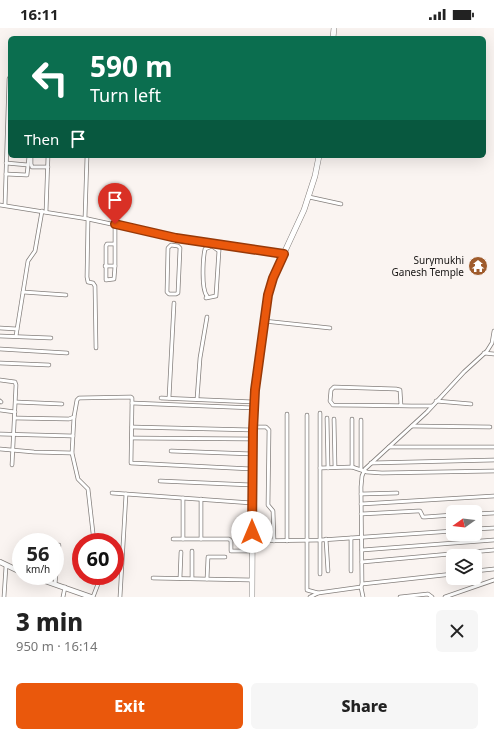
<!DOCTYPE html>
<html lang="en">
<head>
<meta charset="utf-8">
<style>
  :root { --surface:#fff; --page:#f6f6f6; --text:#222; --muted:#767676; --accent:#ea580c }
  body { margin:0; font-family:"Noto Sans",sans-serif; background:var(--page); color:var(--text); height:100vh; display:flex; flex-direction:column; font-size:15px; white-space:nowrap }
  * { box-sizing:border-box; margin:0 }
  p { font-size:13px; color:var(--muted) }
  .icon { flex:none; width:22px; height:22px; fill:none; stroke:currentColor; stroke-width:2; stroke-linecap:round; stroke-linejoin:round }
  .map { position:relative; height:569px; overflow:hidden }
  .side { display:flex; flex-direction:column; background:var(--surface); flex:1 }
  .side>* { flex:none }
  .guide { position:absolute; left:8px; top:8px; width:478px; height:122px; border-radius:6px; box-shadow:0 4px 16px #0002; background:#0b6e4f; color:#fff; overflow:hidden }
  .needle { width:26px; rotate:256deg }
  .buttons { position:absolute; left:446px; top:477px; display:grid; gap:8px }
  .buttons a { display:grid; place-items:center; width:36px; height:36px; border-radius:6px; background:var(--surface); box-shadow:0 4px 16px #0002; font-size:20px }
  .speed { position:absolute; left:12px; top:505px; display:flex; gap:8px; font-size:20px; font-weight:700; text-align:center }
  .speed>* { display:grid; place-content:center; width:52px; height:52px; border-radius:50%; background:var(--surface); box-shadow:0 4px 16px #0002; line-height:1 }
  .speed small { font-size:10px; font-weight:400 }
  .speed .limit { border:6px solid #d22; background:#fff; color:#111 }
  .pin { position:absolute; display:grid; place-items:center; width:34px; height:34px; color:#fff; margin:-41px -17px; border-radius:50% 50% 50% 0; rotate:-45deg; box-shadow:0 0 4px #0007 }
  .pin .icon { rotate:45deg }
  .me { position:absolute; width:44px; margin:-22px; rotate:0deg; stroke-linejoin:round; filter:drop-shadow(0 0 3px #0008) }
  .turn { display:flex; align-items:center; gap:14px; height:84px; padding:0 16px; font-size:18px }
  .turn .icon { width:52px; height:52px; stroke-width:2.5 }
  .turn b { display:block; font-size:28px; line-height:34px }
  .then { display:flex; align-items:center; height:38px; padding:0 16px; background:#0003; gap:8px; font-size:15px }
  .round { display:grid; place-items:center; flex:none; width:42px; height:42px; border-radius:6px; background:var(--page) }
  .head { display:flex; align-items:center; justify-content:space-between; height:68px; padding:0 16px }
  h1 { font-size:24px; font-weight:800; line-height:30px }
  .action { display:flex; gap:8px; margin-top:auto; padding:8px 16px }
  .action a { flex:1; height:46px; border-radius:6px; background:var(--accent); color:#fff; font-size:16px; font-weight:800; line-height:46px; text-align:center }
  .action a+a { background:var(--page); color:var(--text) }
  .status { display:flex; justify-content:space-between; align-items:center; height:28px; padding:0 20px; background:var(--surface); direction:ltr }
  .status svg { height:11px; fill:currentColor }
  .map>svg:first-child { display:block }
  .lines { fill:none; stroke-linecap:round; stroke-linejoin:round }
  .minor-casing { stroke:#847f7c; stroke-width:4.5 }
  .secondary-casing { stroke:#847f7c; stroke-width:6 }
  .primary-casing { stroke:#847f7c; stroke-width:6 }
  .minor { stroke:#fff; stroke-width:3 }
  .secondary { stroke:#fff; stroke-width:4.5 }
  .primary { stroke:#fff; stroke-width:5 }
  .route-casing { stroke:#983908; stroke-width:10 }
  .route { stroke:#ea580c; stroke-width:7 }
  .labels { text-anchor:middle; stroke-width:4; stroke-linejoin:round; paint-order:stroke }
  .poi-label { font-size:10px; fill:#161413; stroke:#faf4f1; text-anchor:end }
</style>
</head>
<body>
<div class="status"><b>16:11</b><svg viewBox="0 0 49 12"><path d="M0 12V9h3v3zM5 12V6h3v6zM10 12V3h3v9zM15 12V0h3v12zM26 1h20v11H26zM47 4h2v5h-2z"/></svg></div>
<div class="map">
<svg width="494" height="569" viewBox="0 0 494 569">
  <rect width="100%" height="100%" fill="#faf4f1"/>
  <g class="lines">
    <defs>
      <g id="minor">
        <polyline points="31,128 31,136 32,139 48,139"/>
        <polyline points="6,135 28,137"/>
        <polyline points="6,146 27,147 29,128"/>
        <polyline points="309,169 341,176"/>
        <polyline points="0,177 88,191 176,210 284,226"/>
        <polyline points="5,177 9,51 10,49"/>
        <polyline points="46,184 48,128"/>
        <polyline points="85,190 87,128"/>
        <polyline points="88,191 87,249 88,254 93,255 95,258 96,320"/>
        <polyline points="115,216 107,216 106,218 106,252 114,251 115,238 115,195"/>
        <polygon points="171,217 178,218 180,220 178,265 176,266 169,266 167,264 168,220"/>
        <path d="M219 223 212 218 205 221C203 230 201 261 207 268L206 270 216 268 219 222V216"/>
        <polyline points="105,238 115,238"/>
        <polyline points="23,264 66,267"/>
        <polyline points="264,293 330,300"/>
        <polyline points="0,300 17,301"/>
        <polyline points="0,308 51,310"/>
        <polyline points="16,308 28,233 35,223 42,183"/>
        <polyline points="0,321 67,325"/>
        <polyline points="484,325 494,326"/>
        <polyline points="0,335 49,337"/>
        <polyline points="0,352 15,354 16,357 12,437"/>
        <polyline points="161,370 254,374"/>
        <polyline points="169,370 174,275"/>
        <polyline points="197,371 200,330 207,289"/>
        <polyline points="0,373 1,374"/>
        <polyline points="436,373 471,376"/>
        <polyline points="16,374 62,376"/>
        <polyline points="132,375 254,380"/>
        <path d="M401 378 400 362 396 361 334 359 331 362 330 373 333 377C366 377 399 378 432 378"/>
        <polyline points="0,382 15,384"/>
        <polyline points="320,385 320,546"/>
        <polyline points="287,386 287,513"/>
        <polyline points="307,387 307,562 318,565"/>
        <polyline points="74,389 72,425 78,451 88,461 94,514"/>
        <polyline points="15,390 69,391 74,389 77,372 79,370 131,369 132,370 132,375 131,435 252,441"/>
        <polyline points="327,390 328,440"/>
        <polyline points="334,391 335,439"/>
        <polyline points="352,391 352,439"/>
        <polyline points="361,392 361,441"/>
        <polyline points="412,398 490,399"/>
        <polyline points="132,399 253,402"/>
        <polyline points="253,399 266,399 269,402 268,477 273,483 274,513"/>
        <polyline points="0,406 73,408"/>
        <polyline points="132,410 253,411"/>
        <polyline points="389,419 494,419"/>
        <polyline points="0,421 34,424 72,425"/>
        <polyline points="171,423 253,426"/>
        <polyline points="371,435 494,432"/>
        <polyline points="320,440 352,439 367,444 382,445 494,443"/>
        <polyline points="160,453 252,457"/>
        <polyline points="112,465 252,475"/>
        <polyline points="361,466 397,465"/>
        <polyline points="183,470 183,511"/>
        <polyline points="361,476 494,468"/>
        <polyline points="361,486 418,483 420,483 423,489 425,489 453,487"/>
        <polyline points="475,486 494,485"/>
        <polyline points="475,501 494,500"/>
        <polyline points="351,510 351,543"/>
        <polyline points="173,511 229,511 231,513 231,523 252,523"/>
        <polyline points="201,511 201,471"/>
        <polyline points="326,511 328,543"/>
        <polyline points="252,513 321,512 453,503"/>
        <polyline points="362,522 494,512"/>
        <polyline points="362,534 494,522"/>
        <polyline points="475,543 494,541"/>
        <polyline points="153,550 252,552"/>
        <polyline points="180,550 181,524"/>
        <polyline points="192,550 192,523"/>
        <polyline points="207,551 208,529 225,529"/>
        <polyline points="55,556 59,517"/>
        <polyline points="362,556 453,546"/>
        <polyline points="361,559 363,569"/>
        <polyline points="4,569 6,538"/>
        <polyline points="63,569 65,559"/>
        <polyline points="93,569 98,556 97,548"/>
        <polyline points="120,569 126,466"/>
        <polyline points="310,569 318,565 361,559 362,556 361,459 362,448 365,441 427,384 464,344 487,323 492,315 494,303"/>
        <polyline points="400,569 428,566 432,569"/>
        <polyline points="445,569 494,552"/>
      </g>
      <g id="secondary">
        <polyline points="0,534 21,544"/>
        <polyline points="31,548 91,569"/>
      </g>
      <g id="primary">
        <polyline points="333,10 334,0"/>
        <polyline points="252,569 253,383 265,283 273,249 304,182 315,148 319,128"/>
      </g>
    </defs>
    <use href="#minor" class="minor-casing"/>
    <use href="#secondary" class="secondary-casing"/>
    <use href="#primary" class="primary-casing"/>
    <use href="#minor" class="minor"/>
    <use href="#secondary" class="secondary"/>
    <use href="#primary" class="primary"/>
  </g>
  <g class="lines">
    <defs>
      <polyline id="route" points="115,196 176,210 284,226 273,250 268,267 255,362 253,402 252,504"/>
    </defs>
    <use href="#route" class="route-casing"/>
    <use href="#route" class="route"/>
  </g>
  <defs>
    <symbol id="temple-disc" viewBox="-11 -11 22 22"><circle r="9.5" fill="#9f5b2c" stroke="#faf4f1"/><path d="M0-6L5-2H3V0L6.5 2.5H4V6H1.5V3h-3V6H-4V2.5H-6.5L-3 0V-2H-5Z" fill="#fff"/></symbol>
  </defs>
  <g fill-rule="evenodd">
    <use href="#temple-disc" x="467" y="227" width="22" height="22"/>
  </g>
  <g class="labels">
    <g class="poi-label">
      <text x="464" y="236">Surymukhi<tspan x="464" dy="12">Ganesh Temple</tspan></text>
    </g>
  </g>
</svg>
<div class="buttons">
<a><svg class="needle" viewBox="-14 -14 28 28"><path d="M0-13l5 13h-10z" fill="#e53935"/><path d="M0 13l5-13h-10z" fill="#767676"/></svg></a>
<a><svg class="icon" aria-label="layers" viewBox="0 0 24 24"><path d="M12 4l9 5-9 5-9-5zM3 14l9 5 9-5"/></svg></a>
</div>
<div class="speed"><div>56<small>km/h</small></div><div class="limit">60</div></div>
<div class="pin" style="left:115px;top:196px;background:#d93025"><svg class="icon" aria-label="arrive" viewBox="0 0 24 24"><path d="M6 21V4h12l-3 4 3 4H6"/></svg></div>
<svg class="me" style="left:252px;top:504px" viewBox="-20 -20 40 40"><circle r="19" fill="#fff"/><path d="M0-13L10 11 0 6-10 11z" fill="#ea580c"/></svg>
<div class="guide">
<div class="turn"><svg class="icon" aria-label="left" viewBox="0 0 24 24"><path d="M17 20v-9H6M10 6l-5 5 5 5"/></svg><div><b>590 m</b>Turn left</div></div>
<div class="then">Then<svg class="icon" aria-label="arrive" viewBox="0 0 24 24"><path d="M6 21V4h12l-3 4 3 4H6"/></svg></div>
</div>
</div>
<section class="side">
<div class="head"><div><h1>3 min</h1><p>950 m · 16:14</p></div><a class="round"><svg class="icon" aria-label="close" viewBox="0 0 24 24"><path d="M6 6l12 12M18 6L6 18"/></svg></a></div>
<div class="action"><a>Exit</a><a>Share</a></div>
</section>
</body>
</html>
